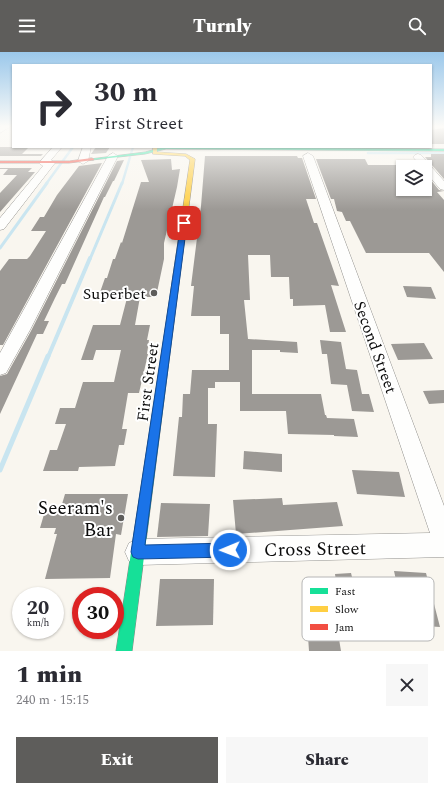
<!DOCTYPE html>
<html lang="en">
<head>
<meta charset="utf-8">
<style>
  :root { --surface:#fff; --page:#f7f7f7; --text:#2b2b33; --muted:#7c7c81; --accent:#5e5d5b }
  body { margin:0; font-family:Spectral,serif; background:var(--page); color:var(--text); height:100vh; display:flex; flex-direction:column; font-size:15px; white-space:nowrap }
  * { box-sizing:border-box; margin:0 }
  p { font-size:13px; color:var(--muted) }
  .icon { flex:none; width:22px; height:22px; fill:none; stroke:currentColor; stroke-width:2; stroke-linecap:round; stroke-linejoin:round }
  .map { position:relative; height:599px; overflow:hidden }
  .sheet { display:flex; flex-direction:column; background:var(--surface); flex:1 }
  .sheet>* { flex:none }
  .top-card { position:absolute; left:12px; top:12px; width:420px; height:84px; border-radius:0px; box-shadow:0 1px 3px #0004; background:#fff; color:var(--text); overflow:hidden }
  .controls { position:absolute; left:396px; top:108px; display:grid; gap:8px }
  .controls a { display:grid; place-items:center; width:36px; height:36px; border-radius:0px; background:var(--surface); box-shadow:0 1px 3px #0004; font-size:20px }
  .speed { position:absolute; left:12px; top:535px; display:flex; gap:8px; font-size:20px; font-weight:700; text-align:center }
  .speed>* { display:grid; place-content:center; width:52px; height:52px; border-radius:50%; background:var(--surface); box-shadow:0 1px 3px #0004; line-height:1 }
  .speed small { font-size:10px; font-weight:400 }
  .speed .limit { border:6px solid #d22; background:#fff; color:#111 }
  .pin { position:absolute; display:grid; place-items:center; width:34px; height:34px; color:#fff; margin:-17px; border-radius:8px; box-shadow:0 2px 6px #0006 }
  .me { position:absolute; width:44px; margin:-22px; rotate:269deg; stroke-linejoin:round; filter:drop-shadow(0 0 3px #0008) }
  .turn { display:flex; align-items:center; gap:14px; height:84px; padding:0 16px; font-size:18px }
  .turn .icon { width:52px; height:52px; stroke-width:2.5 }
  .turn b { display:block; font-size:28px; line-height:34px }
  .round { display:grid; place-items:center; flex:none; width:42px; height:42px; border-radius:0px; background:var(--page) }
  .overview { display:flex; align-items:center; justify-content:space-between; height:68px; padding:0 16px }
  h1 { font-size:24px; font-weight:800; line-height:30px }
  .button { display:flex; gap:8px; margin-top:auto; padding:8px 16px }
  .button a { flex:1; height:46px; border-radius:0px; background:var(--accent); color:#fff; font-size:16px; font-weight:800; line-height:46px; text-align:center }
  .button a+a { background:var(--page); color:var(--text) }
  header { display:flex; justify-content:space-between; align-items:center; height:52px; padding:0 16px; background:var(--accent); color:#fff; font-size:18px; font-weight:800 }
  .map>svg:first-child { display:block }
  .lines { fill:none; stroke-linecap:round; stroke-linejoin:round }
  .stream-far3 { stroke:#c9e5f0; stroke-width:2.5 }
  .stream-far2 { stroke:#c9e5f0; stroke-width:3 }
  .stream-far1 { stroke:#c9e5f0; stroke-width:4 }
  .stream { stroke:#c9e5f0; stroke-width:5 }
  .building { fill:#9c9995 }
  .street-casing { stroke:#92918e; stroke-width:1 }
  .fast-casing { stroke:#898784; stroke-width:1 }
  .slow-casing { stroke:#898784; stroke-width:1 }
  .jam-casing { stroke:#898784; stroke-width:1 }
  .street { fill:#fefefd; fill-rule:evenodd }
  .fast { fill:#16e098; fill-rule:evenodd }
  .slow { fill:#ffcf43; fill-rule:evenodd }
  .jam { fill:#f24e42; fill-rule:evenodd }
  .route { fill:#1a73e8; stroke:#114b97 }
  .poi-dot { fill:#5e5d5b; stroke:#fff; stroke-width:1.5 }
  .labels { text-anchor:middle; stroke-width:4; stroke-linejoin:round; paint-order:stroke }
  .poi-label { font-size:16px; fill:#0b0b0b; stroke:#fff; text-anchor:end }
  .street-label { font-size:16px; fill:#0b0b0b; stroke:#fff }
  .near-poi-label { font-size:19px; fill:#0b0b0b; stroke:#fff; text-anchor:end }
  .near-street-label { font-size:19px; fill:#0b0b0b; stroke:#fff }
  .key { fill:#fff; stroke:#b6b6b6; stroke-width:1 }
  .key-label { font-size:11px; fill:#0b0b0b }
</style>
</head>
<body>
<header><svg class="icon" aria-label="menu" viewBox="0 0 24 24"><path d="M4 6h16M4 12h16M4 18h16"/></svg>Turnly<svg class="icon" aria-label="search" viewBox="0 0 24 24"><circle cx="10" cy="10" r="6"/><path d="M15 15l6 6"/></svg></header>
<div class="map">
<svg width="444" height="599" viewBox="0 0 444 599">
  <rect width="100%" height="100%" fill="#f9f6ef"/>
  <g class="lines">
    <g class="stream-far3">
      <polyline points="368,101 444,101"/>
      <polyline points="46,132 73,95"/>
      <polyline points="122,132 133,95"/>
    </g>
    <g class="stream-far2">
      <polyline points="0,196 47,131"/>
      <polyline points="90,207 122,131"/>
    </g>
    <polyline class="stream-far1" points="48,305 90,206"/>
    <polyline class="stream" points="0,418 48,304"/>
  </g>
  <g class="building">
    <polygon points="444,76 444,92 431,92 431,78"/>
    <polygon points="0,95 29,95 22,102 43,102 41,104 0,104"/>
    <polygon points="96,95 110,95 106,101 91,102"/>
    <polygon points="431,102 444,102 444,127 425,105 431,105"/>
    <polygon points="205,104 297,104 298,106 302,106 316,147 306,147 314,171 317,171 339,234 331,233 346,280 330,280 325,253 293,254 293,247 290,247 289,225 271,225 270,203 248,203 250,248 244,248 248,287 297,290 298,301 280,300 280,298 252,298 252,342 321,342 325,363 326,363 327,366 354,367 358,385 334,384 334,383 288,382 286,359 240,359 240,330 215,330 215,336 208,336 208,372 217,372 215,425 173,424 179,365 182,365 183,342 190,342 192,318 229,318 229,282 220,282 220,264 191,264 194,234 191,234 201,154"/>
    <polygon points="171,107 172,118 180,117 177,135 164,191 164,207 156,245 140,245 135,273 150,273 147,288 149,288 147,302 148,302 139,341 128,341 122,377 127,377 124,393 119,393 115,414 79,415 78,419 43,419 50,398 57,398 66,372 55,372 60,356 75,356 83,330 114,330 121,298 96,298 93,308 81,308 93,273 120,273 127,246 98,246 105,226 107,226 113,207 115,207 121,190 122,191 141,130 149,130 141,108"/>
    <polygon points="316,107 365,107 368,113 403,113 403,137 425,137 425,121 439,138 444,139 437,140 444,148 444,220 429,201 366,201 350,169 346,169 342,160 337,159 334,147 331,147"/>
    <polygon points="124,108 114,129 113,129 105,145 104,145 65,232 62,232 55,246 44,269 49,269 43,282 37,282 0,362 0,324 7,322 31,279 117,109"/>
    <polygon points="102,111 3,293 0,293 0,219 9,207 27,207 30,204 46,179 31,179 40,165 44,165 57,143 79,114"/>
    <polygon points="0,116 32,116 28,120 35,120 0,160 0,141 17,123 3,123 8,117 0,117"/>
    <polygon points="403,234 431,235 436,247 407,245"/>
    <polygon points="320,288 341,290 346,317 357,318 362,342 369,342 374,360 352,359 347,333 331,332 327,302 322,302"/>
    <polygon points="424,291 433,307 398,308 391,292"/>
    <polygon points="444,338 444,351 429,352 423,339"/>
    <polygon points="244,399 282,402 282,420 243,417"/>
    <polygon points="352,418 399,420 405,445 357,442"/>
    <polygon points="65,442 128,442 121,483 116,482 110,526 45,527 57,482 54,482 56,476 40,476 45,459 60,459"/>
    <polygon points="282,446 283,453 337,450 343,474 236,482 233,448"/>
    <polygon points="161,451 210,452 208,484 157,485"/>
    <polygon points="394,519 426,521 440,575 396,572 400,586 377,586 377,584 339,587 341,599 309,599 304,526 336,529 335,522 351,521 353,529 396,528"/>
    <polygon points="160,527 214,527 213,573 156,574"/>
  </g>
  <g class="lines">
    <defs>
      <g id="street">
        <polygon points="2,74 11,74 0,81 0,75"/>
        <polygon points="53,95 62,95 51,108 55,111 4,177 0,178 0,166 43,114 39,111"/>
        <polygon points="83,95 91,95 88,109 83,112 78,109"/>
        <polygon points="113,101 118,104 30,278 6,321 0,323 0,301 108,104"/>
        <polygon points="308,101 313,104 444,454 444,505 138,513 129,509 125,500 129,491 138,487 430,481 303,104"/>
        <polygon points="418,102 421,103 444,129 444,138 440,137 425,119 425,115 422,115 413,105 415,103"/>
      </g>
      <g id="fast">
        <polygon points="164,95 444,97 444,99 166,97 145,102 92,108 90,107 145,100"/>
        <polygon points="168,282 172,285 132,599 116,599 164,285"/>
      </g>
      <polygon id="slow" points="153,95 157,95 157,100 186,102 195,107 172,285 168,288 164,285 190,108 185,104 153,102"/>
      <polygon id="jam" points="92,106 94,107 94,108 69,111 0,111 0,109 69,109"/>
    </defs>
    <use href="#street" class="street-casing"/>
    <use href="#fast" class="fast-casing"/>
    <use href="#slow" class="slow-casing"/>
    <use href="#jam" class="jam-casing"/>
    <use href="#street" class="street"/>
    <use href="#fast" class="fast"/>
    <use href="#slow" class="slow"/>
    <use href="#jam" class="jam"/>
  </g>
  <linearGradient id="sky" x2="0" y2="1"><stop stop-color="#9bc8eb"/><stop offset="0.47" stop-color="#fcfbf8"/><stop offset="1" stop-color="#fcfbf8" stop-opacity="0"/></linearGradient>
  <rect width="444" height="158" fill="url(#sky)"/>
  <polygon class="route" points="184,169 187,171 145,493 230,491 234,493 236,498 234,503 230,505 138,507 133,505 131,500 181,171"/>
  <g class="poi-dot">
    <circle cx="154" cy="241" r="4"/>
    <circle cx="121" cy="466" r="4"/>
  </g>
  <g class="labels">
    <g class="poi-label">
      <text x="146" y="247">Superbet</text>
    </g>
    <g class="street-label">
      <text transform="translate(376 295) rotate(70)" y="6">Second Street</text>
      <text transform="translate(147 330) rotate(-82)" y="6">First Street</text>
    </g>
    <g class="near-poi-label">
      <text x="113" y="462">Seeram's<tspan x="113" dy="22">Bar</tspan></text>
    </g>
    <g class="near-street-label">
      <text transform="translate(315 496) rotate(-1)" y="7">Cross Street</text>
    </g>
  </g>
  <rect x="302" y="525" width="132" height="64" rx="6" class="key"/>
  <rect x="310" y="536" width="18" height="6" fill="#16e098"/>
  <rect x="310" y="554" width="18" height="6" fill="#ffcf43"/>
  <rect x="310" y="572" width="18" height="6" fill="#f24e42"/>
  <g class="key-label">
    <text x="335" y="543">Fast</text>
    <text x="335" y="561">Slow</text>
    <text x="335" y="579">Jam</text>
  </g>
</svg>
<div class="controls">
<a><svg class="icon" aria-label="layers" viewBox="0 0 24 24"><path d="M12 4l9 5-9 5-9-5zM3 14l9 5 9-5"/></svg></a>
</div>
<div class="speed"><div>20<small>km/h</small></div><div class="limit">30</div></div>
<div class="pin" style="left:184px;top:171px;background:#d93025"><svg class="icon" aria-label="arrive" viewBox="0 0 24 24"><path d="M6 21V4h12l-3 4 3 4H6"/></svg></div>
<svg class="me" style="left:230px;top:498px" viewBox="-20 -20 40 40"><circle r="17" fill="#1a73e8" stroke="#fff" stroke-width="3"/><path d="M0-11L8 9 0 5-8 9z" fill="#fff"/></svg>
<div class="top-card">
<div class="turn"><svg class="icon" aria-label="right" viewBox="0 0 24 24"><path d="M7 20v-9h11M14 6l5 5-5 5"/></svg><div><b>30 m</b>First Street</div></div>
</div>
</div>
<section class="sheet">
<div class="overview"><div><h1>1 min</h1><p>240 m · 15:15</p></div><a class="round"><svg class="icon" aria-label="close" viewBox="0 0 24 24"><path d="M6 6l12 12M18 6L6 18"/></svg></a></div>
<div class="button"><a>Exit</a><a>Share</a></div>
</section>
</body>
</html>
